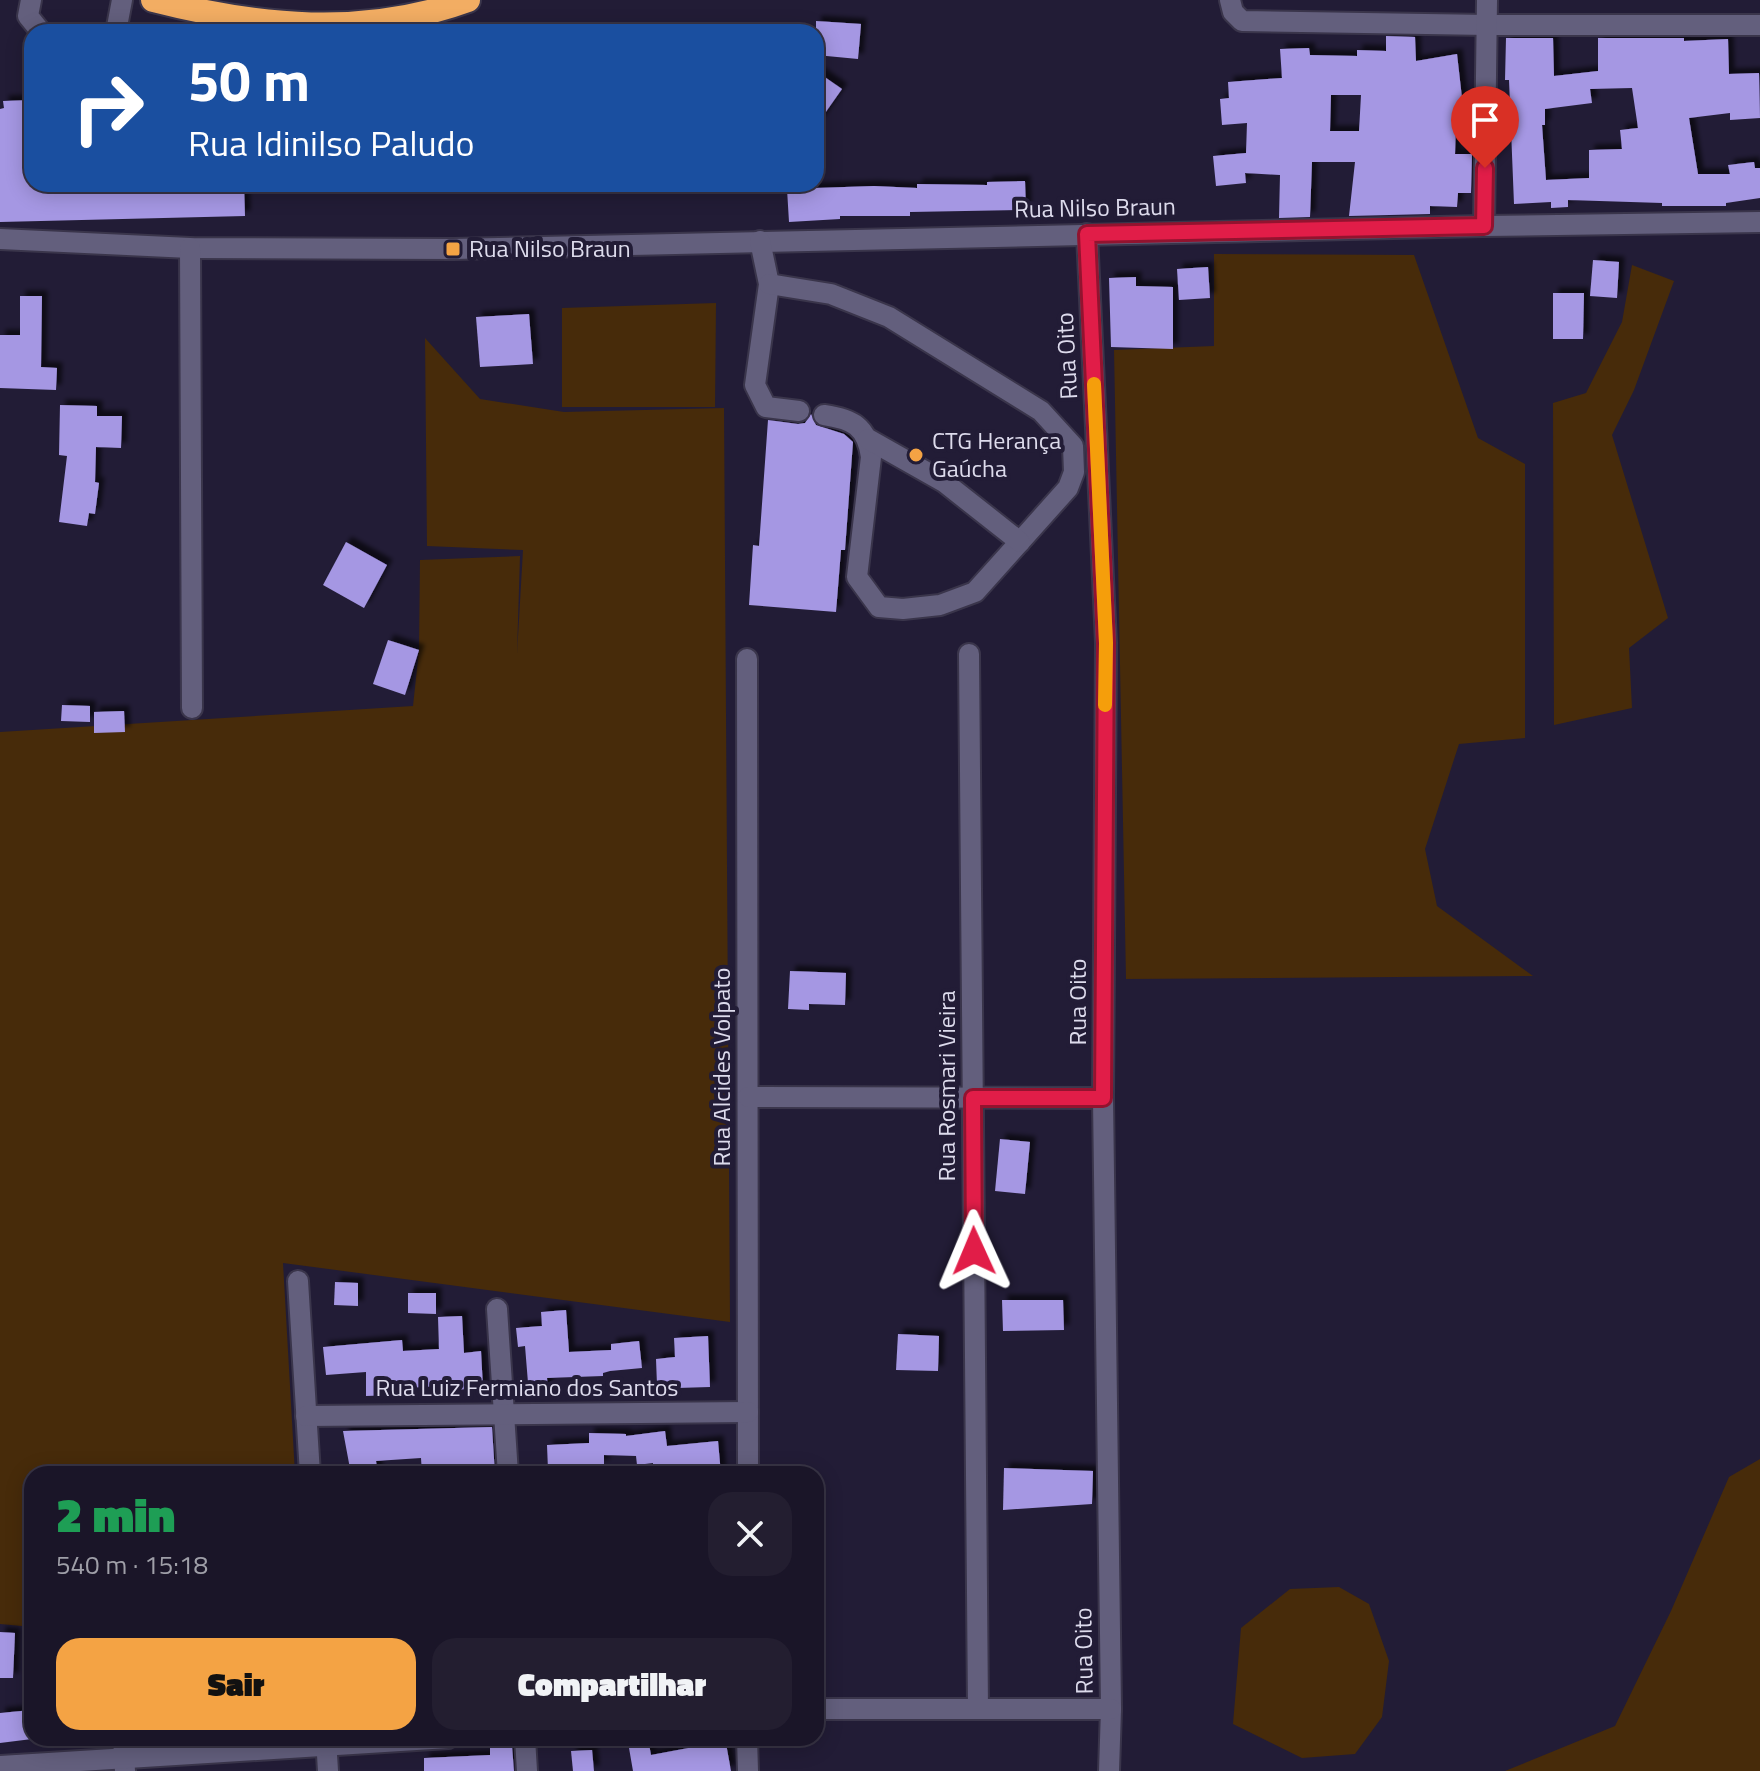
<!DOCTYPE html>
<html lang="pt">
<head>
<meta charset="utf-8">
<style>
  :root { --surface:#1a1528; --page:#231e30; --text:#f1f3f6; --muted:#9f9fa8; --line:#383445; --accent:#f4a344 }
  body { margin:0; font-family:"Titillium Web",sans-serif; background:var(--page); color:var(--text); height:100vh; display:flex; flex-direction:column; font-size:30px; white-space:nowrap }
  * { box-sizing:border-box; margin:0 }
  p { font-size:26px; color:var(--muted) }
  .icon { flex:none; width:44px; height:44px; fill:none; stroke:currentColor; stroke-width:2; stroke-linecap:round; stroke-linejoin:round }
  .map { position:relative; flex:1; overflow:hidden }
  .side { position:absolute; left:24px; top:1466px; width:800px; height:280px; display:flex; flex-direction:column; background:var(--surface); border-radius:24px; box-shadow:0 4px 20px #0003,0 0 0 2px var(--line) }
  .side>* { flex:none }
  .banner { position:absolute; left:24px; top:24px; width:800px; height:168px; border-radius:24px; box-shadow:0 4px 20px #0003,0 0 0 2px var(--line); background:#1a4fa0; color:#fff; overflow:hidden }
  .pin { position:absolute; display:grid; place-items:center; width:68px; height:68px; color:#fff; margin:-82px -34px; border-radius:50% 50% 50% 0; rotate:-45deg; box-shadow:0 0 8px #0007 }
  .pin .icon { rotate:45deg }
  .me { position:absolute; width:88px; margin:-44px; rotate:359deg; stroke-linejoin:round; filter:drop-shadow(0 0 6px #0008) }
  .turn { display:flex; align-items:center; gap:28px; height:168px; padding:0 32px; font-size:36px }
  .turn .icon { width:104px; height:104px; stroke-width:2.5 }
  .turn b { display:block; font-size:56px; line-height:68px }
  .round { display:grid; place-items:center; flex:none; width:84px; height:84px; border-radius:24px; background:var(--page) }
  .overview { display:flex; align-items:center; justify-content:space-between; height:136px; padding:0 32px }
  h1 { font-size:48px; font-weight:800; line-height:60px; color:#1e9e55 }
  .action { display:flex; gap:16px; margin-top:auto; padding:16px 32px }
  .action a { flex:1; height:92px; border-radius:24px; background:var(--accent); color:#111; font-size:32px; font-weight:800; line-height:92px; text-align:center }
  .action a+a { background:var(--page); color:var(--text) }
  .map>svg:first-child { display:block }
  .green { fill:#472b0a }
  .building { fill:#a597e3; fill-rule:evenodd; filter:url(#shadow) }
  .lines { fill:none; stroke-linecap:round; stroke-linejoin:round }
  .minor-casing { stroke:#3a354b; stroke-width:24 }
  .highway-casing { stroke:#3a354b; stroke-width:28 }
  .minor { stroke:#635f7d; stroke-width:20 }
  .highway { stroke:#f2ad63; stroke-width:24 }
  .route-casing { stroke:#92132f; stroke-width:20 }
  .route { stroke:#e11d48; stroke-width:14 }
  .slow { stroke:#f59e0b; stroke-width:14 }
  .poi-dot { fill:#f4a344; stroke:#221c36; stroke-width:3 }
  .labels { text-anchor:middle; stroke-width:8; stroke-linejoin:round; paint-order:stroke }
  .street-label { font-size:24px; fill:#dddbec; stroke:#221c36 }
  .poi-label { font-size:24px; fill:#dddbec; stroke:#221c36; text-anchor:start }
</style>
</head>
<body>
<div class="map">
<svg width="1760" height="1771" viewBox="0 0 1760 1771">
  <defs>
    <filter id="shadow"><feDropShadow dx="5.5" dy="-5.5" stdDeviation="2" flood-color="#0009"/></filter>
  </defs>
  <rect width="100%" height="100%" fill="#221c36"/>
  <g class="green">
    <polygon points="1214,254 1414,255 1478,438 1525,464 1525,738 1459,744 1425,849 1437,906 1533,976 1126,979 1114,350 1214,346"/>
    <polygon points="1632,265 1674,281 1634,390 1612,435 1668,618 1629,648 1632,708 1554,725 1553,403 1586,393 1622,322"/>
    <polygon points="716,303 715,407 562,407 562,308"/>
    <polygon points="425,338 480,399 564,412 724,408 730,1322 283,1263 295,1474 32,1474 32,1627 0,1624 0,732 413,706 419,650 420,560 520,556 517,654 523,550 427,546"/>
    <polygon points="1760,1459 1760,1771 1505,1771 1615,1726 1671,1611 1729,1477"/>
    <polygon points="1339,1587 1369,1604 1389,1661 1382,1717 1355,1754 1302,1758 1233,1724 1241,1628 1290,1589"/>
  </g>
  <g class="building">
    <polygon points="816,21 861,24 858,59 816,55"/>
    <path d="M1386 36 1415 37 1416 61 1457 54 1465 124 1456 125 1455 154H1472L1471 193H1458L1457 207 1430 206V214L1349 216 1355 162H1312L1310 217 1279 218 1280 175 1245 173 1246 183 1216 186 1213 156 1246 153 1247 123 1222 125 1220 99 1229 98 1228 82 1282 78 1280 49 1309 48 1310 55 1357 56V50L1386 51ZM1331 95H1361L1359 131H1330Z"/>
    <path d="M1506 38H1553L1554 76 1598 71V38H1684V41L1728 39 1729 74 1759 73 1760 118 1730 120V113L1689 118 1698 174H1730L1728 165 1754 162 1755 168H1760V198L1726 203V206H1662V203L1568 200V207L1551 208V202L1514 204 1509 80H1505ZM1632 88 1638 128 1620 130 1622 149 1589 150V178L1546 180 1542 125H1545V109L1592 103 1590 89Z"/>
    <polygon points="816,71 842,89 816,126"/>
    <polygon points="32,100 32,184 244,184 245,216 0,222 0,109 4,108 3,101"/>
    <polygon points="1025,181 1026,210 910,212 910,216 840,216 840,219 789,222 787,189 874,186 917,188 917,184 987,185 987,182"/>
    <polygon points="1593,260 1619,262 1617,298 1590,296"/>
    <polygon points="1208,267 1210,298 1179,300 1177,269"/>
    <polygon points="1136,277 1136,286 1173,287 1173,349 1111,347 1109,278"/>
    <polygon points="1553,293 1584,293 1583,339 1553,339"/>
    <polygon points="20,296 42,296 41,367 57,368 56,390 0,388 0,335 20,335"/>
    <polygon points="529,314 533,364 480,367 476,317"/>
    <polygon points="60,405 97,406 97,416 122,416 121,448 96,447 95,482 99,483 95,514 89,513 87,526 59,522 67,456 59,455"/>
    <polygon points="811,414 816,425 844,434 853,442 845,550 841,550 836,612 749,605 753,545 759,546 768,420 798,424 805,423"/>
    <polygon points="346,542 387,565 364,608 323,585"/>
    <polygon points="388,640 419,650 405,695 373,684"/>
    <polygon points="62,705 90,706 90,722 61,721"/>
    <polygon points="124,711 125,732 94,733 94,712"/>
    <polygon points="790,971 846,973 845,1005 809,1004 809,1010 788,1009"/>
    <polygon points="1000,1139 1030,1142 1025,1194 995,1191"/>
    <polygon points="335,1282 358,1283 358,1306 334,1305"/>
    <polygon points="408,1293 436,1293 436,1314 408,1313"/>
    <polygon points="1002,1300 1063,1300 1064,1330 1003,1331"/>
    <polygon points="566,1310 569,1352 611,1350 611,1344 639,1341 642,1368 610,1371 603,1373 603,1376 547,1378 548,1393 529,1395 525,1346 518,1347 516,1328 542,1326 541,1312"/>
    <polygon points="462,1316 464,1353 481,1351 483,1388 454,1390 454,1385 394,1389 394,1395 366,1396 366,1372 326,1375 323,1347 402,1340 403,1351 439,1349 438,1317"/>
    <polygon points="898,1334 939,1336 938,1371 896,1370"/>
    <polygon points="708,1336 710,1387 677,1388 677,1384 657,1385 656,1359 675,1357 674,1338"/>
    <polygon points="492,1427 495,1474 422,1474 421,1458 376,1461 378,1474 351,1474 343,1431"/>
    <polygon points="665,1431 667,1446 718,1441 721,1474 653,1474 653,1463 637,1465 636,1456 604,1455 604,1465 576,1465 576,1468 548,1470 547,1445 589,1443 589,1433 626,1434 626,1436"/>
    <polygon points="1004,1468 1093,1471 1092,1504 1003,1510"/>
    <polygon points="0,1632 15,1633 13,1678 0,1678"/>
    <polygon points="32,1710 32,1739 0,1743 0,1713"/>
    <polygon points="698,1738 725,1738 731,1771 633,1771 629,1748 649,1744 651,1755 699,1746"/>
    <polygon points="490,1745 512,1746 514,1771 424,1771 424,1758 490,1755"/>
    <polygon points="592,1750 594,1771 573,1771 571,1751"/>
  </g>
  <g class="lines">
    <defs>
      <g id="minor">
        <polyline points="31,0 28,16 41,32"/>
        <polyline points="1230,0 1233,12 1242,21 1488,25 1760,25"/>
        <polyline points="116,32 122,0"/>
        <polyline points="206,32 212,15"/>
        <polyline points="1484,226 1487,0"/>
        <polyline points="1087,234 1106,643 1103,1098 1111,1709 1109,1771"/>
        <polyline points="0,239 190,248 453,249 1484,226 1760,222"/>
        <polyline points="760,241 769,284 755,385 766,407 799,411"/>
        <polyline points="190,248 192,708"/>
        <path d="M769 284 831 294 889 317 1041 411 1073 446 1074 472 1068 488 975 592 940 605 903 609 879 607 857 577 871 457C867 426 852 419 824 415"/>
        <polyline points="868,439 944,482 1020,542"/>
        <polyline points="969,654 978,1709"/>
        <polyline points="747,659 748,1474"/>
        <polyline points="748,1097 1103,1098"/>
        <polyline points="298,1281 310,1474"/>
        <polyline points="497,1309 508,1474"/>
        <polyline points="306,1416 748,1412"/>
        <polyline points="816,1709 1111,1709"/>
        <polyline points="123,1738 125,1771"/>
        <polyline points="326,1738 328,1771"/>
        <polyline points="525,1738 527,1771"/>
        <polyline points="747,1738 748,1771"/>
        <polyline points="0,1766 448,1738"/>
      </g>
      <path id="highway" d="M153 0C258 27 364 38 468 0"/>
    </defs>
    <use href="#minor" class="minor-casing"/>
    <use href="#highway" class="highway-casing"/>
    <use href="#minor" class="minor"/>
    <use href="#highway" class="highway"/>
  </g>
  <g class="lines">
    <defs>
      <polyline id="route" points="974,1251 973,1098 1103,1098 1106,643 1087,234 1484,226 1485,168"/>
    </defs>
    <use href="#route" class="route-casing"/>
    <use href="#route" class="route"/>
    <polyline class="slow" points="1094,384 1106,643 1105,705"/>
  </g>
  <g class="poi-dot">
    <rect x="445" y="241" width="16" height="16" rx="4"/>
    <circle cx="916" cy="455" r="8"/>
  </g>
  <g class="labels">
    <g class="street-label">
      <text transform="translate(1095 208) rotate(-1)" y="8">Rua Nilso Braun</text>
      <text transform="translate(1067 356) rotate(-93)" y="8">Rua Oito</text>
      <text transform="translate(1078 1002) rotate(-90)" y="8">Rua Oito</text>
      <text transform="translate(722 1067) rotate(-90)" y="8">Rua Alcides Volpato</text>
      <text transform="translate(947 1086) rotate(-90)" y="8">Rua Rosmari Vieira</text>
      <text x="527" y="1396">Rua Luiz Fermiano dos Santos</text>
      <text transform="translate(1084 1651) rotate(-91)" y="8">Rua Oito</text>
    </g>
    <g class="poi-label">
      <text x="469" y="257">Rua Nilso Braun</text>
      <text x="932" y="449">CTG Herança<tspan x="932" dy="28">Gaúcha</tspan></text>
    </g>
  </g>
</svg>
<div class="pin" style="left:1485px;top:168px;background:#d93025"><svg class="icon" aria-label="arrive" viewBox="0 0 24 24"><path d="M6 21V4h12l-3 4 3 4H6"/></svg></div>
<svg class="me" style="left:974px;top:1251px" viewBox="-20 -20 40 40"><path d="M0-17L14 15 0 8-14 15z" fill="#e11d48" stroke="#fff" stroke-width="4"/></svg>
<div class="banner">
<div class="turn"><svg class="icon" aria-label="right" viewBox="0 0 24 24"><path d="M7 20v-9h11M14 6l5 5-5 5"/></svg><div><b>50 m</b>Rua Idinilso Paludo</div></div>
</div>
<section class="side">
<div class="overview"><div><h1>2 min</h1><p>540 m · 15:18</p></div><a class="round"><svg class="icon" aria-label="close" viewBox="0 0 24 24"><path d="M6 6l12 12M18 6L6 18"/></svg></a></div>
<div class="action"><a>Sair</a><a>Compartilhar</a></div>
</section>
</div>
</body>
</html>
